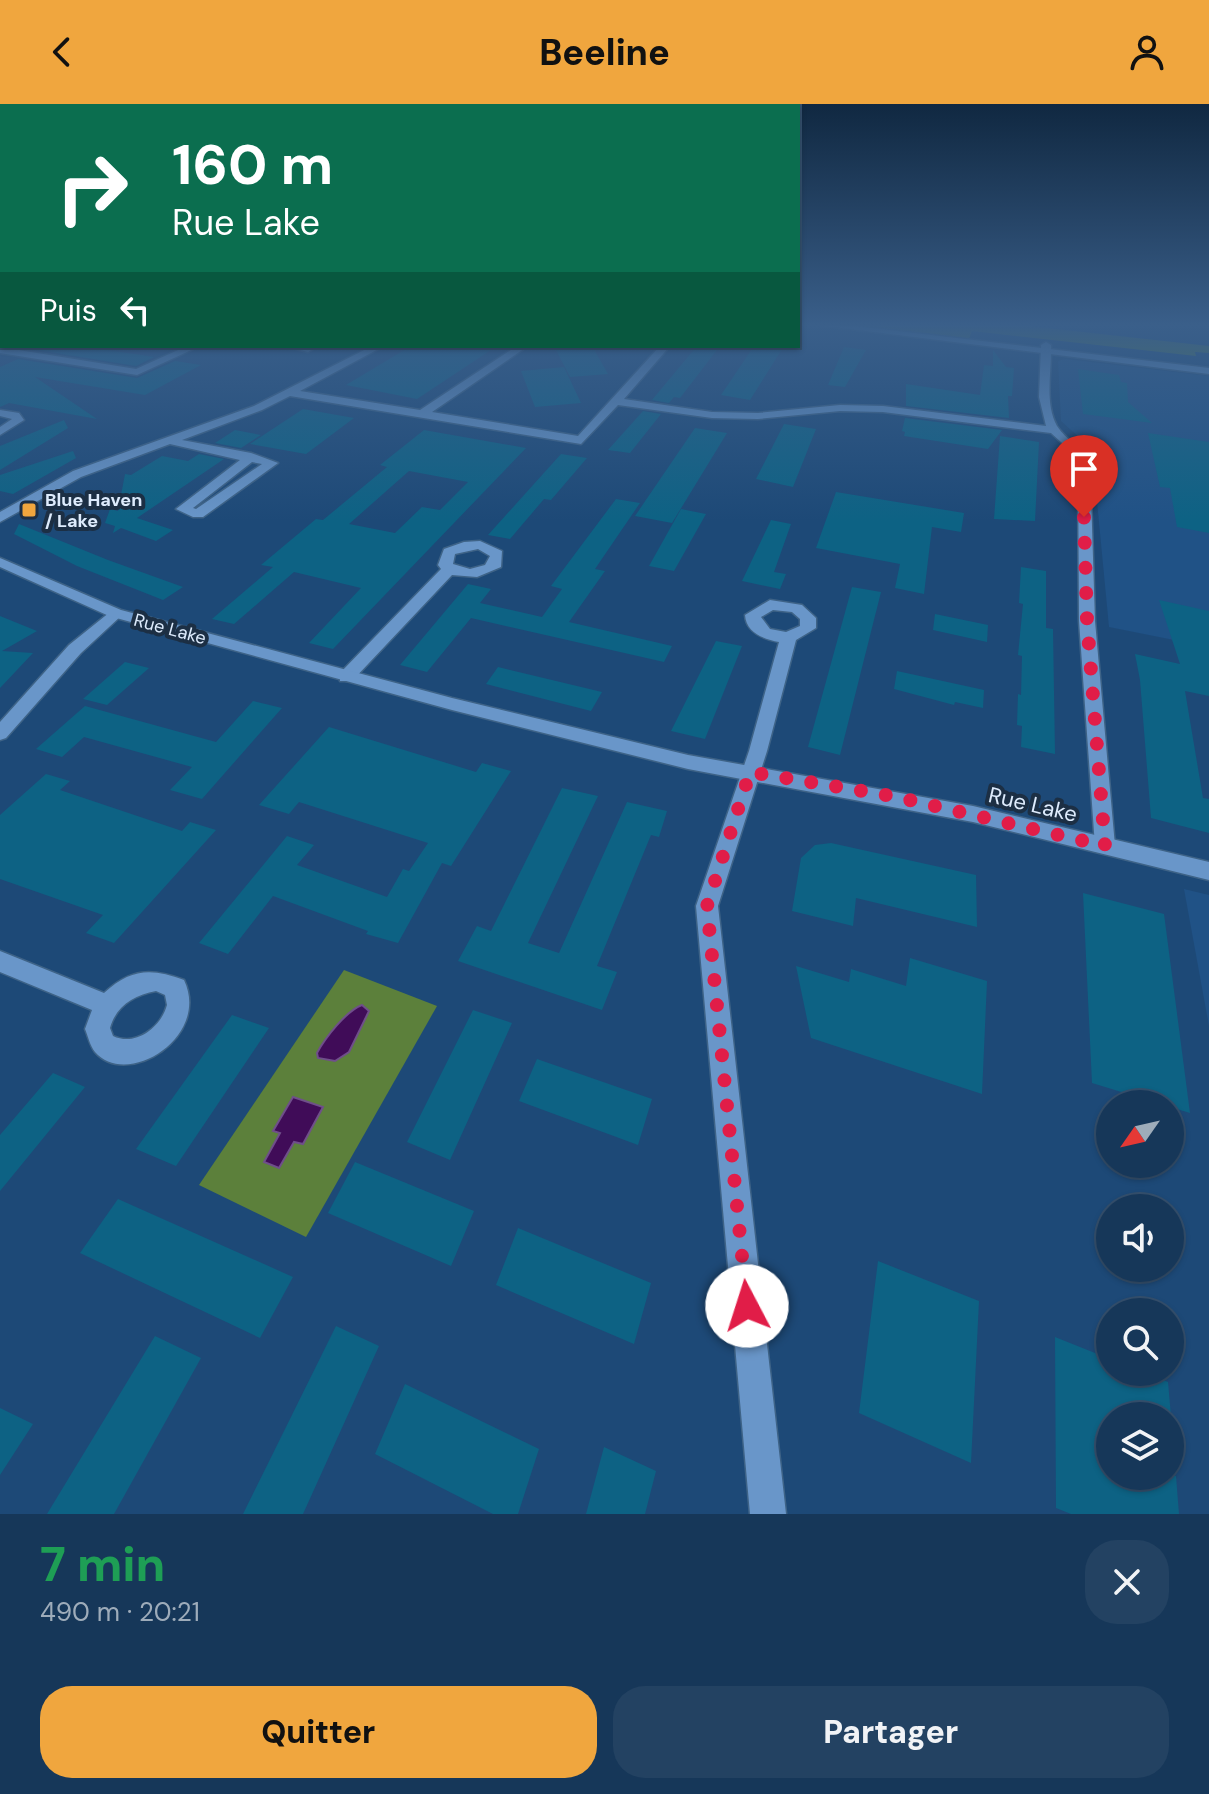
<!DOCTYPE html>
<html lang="fr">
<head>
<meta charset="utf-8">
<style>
  :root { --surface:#163759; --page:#234262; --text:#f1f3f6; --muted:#9eacba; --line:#35516f; --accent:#f0a63e }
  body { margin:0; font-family:"DM Sans",sans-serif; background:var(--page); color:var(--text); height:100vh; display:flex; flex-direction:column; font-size:30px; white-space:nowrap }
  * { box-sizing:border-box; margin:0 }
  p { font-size:26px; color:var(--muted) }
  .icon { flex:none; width:44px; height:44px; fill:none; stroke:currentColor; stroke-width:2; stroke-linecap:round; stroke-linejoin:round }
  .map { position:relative; height:1410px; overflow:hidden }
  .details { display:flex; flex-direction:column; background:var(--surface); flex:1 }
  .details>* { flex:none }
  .top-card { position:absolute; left:0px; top:0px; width:800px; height:244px; box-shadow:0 2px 6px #0004,0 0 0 2px var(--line); background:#0b6e4f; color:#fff; overflow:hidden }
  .needle { width:52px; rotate:236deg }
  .buttons { position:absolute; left:1096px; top:986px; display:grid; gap:16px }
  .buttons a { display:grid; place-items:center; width:88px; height:88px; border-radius:50%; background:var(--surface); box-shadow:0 2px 6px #0004,0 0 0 2px var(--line); font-size:40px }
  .pin { position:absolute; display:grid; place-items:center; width:68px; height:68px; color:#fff; margin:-82px -34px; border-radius:50% 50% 50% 0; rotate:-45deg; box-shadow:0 0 8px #0007 }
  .pin .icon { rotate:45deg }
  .me { position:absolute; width:88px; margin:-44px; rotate:355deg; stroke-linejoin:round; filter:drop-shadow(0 0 6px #0008) }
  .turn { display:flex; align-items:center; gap:28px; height:168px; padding:0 40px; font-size:36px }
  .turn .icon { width:104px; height:104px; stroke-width:2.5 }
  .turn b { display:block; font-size:56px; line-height:68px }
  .then { display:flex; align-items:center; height:76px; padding:0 40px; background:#0003; gap:16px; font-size:30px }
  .round { display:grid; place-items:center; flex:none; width:84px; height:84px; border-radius:32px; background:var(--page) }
  .head { display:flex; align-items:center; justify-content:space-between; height:136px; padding:0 40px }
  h1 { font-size:48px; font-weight:800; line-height:60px; color:#1e9e55 }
  .action { display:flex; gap:16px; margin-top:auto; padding:16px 40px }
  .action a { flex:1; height:92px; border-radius:32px; background:var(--accent); color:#111; font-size:32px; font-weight:800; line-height:92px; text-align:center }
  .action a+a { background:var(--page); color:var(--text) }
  header { display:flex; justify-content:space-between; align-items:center; height:104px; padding:0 40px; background:var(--accent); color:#111; font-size:36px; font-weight:800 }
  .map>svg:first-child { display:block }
  .built { fill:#205286 }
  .green { fill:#5c803b }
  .water { fill:#400c58; stroke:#6f4f8a; stroke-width:2 }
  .building { fill:#0d6284; fill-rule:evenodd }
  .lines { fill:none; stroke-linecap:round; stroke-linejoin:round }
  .street-casing { stroke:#3e6387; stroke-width:3 }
  .secondary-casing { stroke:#3e6387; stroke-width:3 }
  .street { fill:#6996c9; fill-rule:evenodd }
  .secondary { fill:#6996c9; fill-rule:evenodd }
  .route { stroke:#e11d48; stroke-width:14; stroke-dasharray:0 25.2 }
  .poi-dot { fill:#f0a63e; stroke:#1c2f44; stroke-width:3 }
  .labels { text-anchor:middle; stroke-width:8; stroke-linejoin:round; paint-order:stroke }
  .far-poi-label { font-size:18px; font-weight:bold; fill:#deecfd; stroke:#1c2f44; text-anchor:start }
  .far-street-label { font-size:18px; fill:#deecfd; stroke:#1c2f44 }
  .street-label { font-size:22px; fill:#deecfd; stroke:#1c2f44 }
</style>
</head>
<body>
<header><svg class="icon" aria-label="back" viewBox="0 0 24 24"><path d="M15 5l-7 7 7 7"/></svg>Beeline<svg class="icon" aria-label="person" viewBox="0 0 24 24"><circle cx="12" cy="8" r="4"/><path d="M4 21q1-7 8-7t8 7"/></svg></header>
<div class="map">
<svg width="1209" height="1410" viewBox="0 0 1209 1410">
  <rect width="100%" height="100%" fill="#1d4977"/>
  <g class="built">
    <polygon points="1065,255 1209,272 1209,543 1109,523 1092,345 1061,317 1058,257"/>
    <polygon points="1184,785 1209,791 1209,922"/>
  </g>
  <g class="green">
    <polygon points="841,220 1011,220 1209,242 1209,249 1195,248 1196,252 972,227 969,235"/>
    <polygon points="344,866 437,902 306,1133 199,1081"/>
  </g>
  <g class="water">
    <path d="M362 901 369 907 349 948 335 957 318 954 317 949C325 934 346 907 362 901Z"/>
    <polygon points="293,993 323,1003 303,1040 294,1038 279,1064 264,1058 280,1029 273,1027"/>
  </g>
  <g class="building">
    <polygon points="48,242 81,242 154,253 136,262 38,246"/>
    <polygon points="411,242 497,242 417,295 346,281"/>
    <polygon points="554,242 592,242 608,270 570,273"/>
    <polygon points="697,242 720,242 680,294 674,293 669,299 652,296"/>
    <polygon points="754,242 784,242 750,296 721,291"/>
    <polygon points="844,243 866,246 845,283 828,281"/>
    <polygon points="993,246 1006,263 1014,264 1012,292 1008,292 1009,314 906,302 906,280 980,291 984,261 993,262"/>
    <polygon points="18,255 137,274 175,257 201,261 145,291 35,273 97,315 9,299 0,303 0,263"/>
    <polygon points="564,263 581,299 535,303 521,267"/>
    <polygon points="1078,265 1119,271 1121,278 1127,279 1128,298 1152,319 1083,310"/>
    <polygon points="303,305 354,314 306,350 250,340"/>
    <polygon points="643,307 661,310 630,349 608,346"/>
    <polygon points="905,314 1002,326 988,345 904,332 905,328 902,327"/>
    <polygon points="64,316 68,324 0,366 0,342"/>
    <polygon points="784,320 816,325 793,383 756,375"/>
    <polygon points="695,324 727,329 672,419 635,412"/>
    <polygon points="235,326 261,331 241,344 215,339"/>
    <path d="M424 326 526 344 333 545 309 539 361 484 294 468 234 520 212 515 273 463 261 461 316 415 323 416 387 363 380 361ZM409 367 468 378 440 406 422 403 395 429 349 420Z"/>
    <polygon points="1148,329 1209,338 1209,429 1177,423 1170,384 1160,383"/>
    <polygon points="1000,332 1039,338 1035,417 994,415"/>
    <polygon points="73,347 76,354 13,390 0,387 0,371"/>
    <polygon points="199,350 224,355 137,414 173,426 156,437 121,424 113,429 115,422 105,419 110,405 118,407 125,370 131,371 162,352 188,357"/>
    <polygon points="561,350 587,354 551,396 544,395 510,435 488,431"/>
    <polygon points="836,388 964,409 961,428 932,423 924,490 895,484 900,460 816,444"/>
    <polygon points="616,395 640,399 595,465 605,467 569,518 672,542 664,558 471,514 427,568 400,561 468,480 491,485 480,499 542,513 562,485 551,482"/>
    <polygon points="681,405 706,410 674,467 649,462"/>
    <polygon points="771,416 791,420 774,468 786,470 780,485 742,477"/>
    <polygon points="19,420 108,456 183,483 163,496 77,462 14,430"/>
    <polygon points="1021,463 1046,467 1046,524 1053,525 1055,650 1021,643 1022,622 1017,621 1018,590 1021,591 1022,552 1018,551 1023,500 1019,499"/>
    <polygon points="852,483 881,488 840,651 808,643"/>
    <polygon points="1159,496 1209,507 1209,592 1185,587 1203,694 1209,695 1209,729 1151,714 1140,576 1135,550 1180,560"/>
    <polygon points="935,510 988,521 987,538 933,526"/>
    <polygon points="0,512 37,527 2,547 33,549 0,584"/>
    <polygon points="716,537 742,542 705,635 671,627"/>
    <polygon points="125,558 149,564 107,601 83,595"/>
    <polygon points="498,563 602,588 591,607 486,580"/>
    <polygon points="897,567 984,586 983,604 955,598 954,601 894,585"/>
    <polygon points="253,597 282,604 202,695 170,686 192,663 84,633 62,653 36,645 85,602 216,638"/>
    <polygon points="329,623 476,668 482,659 511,667 451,762 442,759 398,839 366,830 368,827 273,792 228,850 199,839 287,732 314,741 297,761 387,793 403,765 409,767 428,739 299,698 289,710 259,701"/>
    <polygon points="46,670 70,677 60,686 182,727 190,718 216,726 114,839 86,829 103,811 0,775 0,711"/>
    <polygon points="562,684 598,692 528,839 559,849 627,698 667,707 659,733 651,731 597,862 617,868 602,906 458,857 477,822 491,827"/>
    <polygon points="831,739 976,771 977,823 856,794 853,822 792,807 801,754 815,741"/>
    <polygon points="1083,789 1164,810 1190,1009 1092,979"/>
    <polygon points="910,854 987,877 982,990 811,934 796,862 849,878 851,865 906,882"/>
    <polygon points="473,906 512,919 450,1056 407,1038"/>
    <polygon points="232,911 269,924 176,1062 136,1045"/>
    <polygon points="537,955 652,995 638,1041 519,997"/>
    <polygon points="53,969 85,983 0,1087 0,1031"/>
    <polygon points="355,1058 474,1107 451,1162 328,1109"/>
    <polygon points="118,1095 293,1173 260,1234 80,1149"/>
    <polygon points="518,1124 651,1179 634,1240 496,1181"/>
    <polygon points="878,1157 979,1197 971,1359 859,1309"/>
    <polygon points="336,1222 379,1242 303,1410 243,1410"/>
    <polygon points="155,1232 201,1254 114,1410 47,1410"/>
    <polygon points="1055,1233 1110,1255 1110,1268 1143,1268 1168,1278 1171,1312 1110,1312 1110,1372 1176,1372 1179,1410 1071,1410 1056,1404"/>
    <polygon points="405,1280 539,1345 518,1410 493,1410 375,1350"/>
    <polygon points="0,1304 33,1320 0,1371"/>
    <polygon points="604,1343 656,1367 645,1410 586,1410"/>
  </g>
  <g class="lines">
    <defs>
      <g id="street">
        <path d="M1046 238 1051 241C1052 267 1044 298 1057 322 1066 336 1082 343 1090 359L1095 517 1115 742 1112 748H1098L1095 742 1079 517 1078 359 1071 347 1051 329 883 308 840 307 758 315 712 314 618 301 581 340 290 292 262 306 182 336 251 349 278 359 203 413H193L176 405 240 356 170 340 81 373 0 418V408L73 367 254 302 372 242H384L300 287 420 306 517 242H528L432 308 578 332 660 242H670L624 295 712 308 758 309 840 301 883 302 1046 322 1039 293 1041 241ZM252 358 262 360 196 405 193 404Z"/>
        <polygon points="187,242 200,242 137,271 0,249 0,243 136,265"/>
        <polygon points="285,242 313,245 308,248"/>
        <polygon points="0,306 19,309 24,316 0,331 0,323 12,315 0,312"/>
        <path d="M480 437 502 447 501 463 477 473 452 471 352 577H340V569L441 465 438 461 444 445 464 438ZM478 445 490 452 485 461 470 465 453 460 455 450Z"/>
        <path d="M770 496 802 501 816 514V524L796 536 767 647 718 802 786 1410H750L696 802 749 647 779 538C764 535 746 529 745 511ZM773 506 792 508 800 515V522L786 528 770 525 761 513Z"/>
        <polygon points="115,504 123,509 121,512 81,549 6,634 0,636 0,618 69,541"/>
        <path d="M0 847 104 889C131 864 152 864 184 876 211 933 127 985 95 948 90 942 88 932 85 925L92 906 0 868ZM156 887 165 891 167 901C161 923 136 943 113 932L110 924C116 902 134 891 156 887Z"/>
      </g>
      <g id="secondary">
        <polygon points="810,220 838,220 1209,264 1209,270"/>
        <polygon points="0,454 121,506 452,594 688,651 973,702 1209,758 1209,776 973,718 688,665 452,606 109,512 0,463"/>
      </g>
    </defs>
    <use href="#street" class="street-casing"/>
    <use href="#secondary" class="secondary-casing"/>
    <use href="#street" class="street"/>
    <use href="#secondary" class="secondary"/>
  </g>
  <linearGradient id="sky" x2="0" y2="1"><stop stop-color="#102841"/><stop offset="0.53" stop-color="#3a5f8a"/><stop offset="1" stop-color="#3a5f8a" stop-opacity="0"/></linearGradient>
  <rect width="1209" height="417" fill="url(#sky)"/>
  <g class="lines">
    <polyline class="route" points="747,1202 707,802 750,668 892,692 1105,742 1087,517 1084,413"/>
  </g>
  <rect class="poi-dot" x="21" y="398" width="16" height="16" rx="4"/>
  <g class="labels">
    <g class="far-poi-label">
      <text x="45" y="402">Blue Haven<tspan x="45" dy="21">/ Lake</tspan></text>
    </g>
    <g class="far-street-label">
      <text transform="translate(170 525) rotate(15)" y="6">Rue Lake</text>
    </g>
    <g class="street-label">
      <text transform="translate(1033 700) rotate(13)" y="8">Rue Lake</text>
    </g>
  </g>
</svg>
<div class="buttons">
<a><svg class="needle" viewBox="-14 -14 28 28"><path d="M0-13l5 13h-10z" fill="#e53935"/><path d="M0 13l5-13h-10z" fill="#9eacba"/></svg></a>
<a><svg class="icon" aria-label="sound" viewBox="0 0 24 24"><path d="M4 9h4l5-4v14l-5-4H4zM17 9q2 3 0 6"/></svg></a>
<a><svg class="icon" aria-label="search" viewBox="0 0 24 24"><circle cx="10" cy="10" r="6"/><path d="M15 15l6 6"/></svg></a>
<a><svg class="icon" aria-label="layers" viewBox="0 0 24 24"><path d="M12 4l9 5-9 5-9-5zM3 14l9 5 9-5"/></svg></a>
</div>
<div class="pin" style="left:1084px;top:413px;background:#d93025"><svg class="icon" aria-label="arrive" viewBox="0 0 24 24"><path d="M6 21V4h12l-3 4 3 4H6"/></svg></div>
<svg class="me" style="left:747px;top:1202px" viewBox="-20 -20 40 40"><circle r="19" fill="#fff"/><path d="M0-13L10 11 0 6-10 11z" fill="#e11d48"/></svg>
<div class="top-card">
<div class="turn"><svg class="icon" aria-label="right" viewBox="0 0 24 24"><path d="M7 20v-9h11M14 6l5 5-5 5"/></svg><div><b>160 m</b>Rue Lake</div></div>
<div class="then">Puis<svg class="icon" aria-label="left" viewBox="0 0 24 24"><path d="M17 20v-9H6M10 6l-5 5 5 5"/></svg></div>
</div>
</div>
<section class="details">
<div class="head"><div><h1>7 min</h1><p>490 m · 20:21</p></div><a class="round"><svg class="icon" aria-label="close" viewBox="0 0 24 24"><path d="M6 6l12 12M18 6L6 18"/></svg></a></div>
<div class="action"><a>Quitter</a><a>Partager</a></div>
</section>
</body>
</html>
